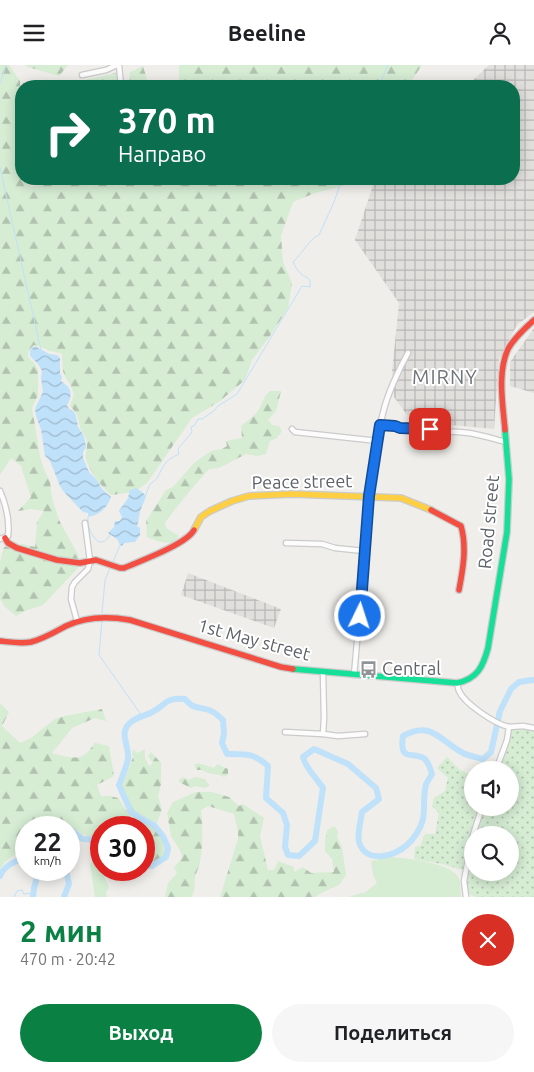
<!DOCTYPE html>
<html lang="ru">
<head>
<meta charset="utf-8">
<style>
  :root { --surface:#fff; --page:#f6f6f6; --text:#202124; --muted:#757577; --accent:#0b8043 }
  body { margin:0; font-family:Ubuntu,sans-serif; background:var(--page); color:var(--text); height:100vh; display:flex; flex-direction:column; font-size:19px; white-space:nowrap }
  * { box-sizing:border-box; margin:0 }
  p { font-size:16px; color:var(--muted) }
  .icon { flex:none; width:28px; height:28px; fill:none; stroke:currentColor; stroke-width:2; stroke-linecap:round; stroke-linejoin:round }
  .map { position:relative; height:832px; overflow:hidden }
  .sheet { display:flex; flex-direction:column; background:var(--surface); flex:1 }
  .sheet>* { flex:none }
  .banner { position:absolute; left:15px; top:15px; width:505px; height:105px; border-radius:20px; box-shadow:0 2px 12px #0003; background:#0b6e4f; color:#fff; overflow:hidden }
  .buttons { position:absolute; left:464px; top:696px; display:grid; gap:10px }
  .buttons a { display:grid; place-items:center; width:55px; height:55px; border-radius:50%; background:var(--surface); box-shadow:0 2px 12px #0003; font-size:25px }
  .speed { position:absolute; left:15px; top:751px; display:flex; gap:10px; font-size:25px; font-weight:700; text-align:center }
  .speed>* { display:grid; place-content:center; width:65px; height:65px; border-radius:50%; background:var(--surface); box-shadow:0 2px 12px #0003; line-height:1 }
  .speed small { font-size:12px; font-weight:400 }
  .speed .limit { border:8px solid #d22; background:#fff; color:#111 }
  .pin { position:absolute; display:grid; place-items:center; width:42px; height:42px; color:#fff; margin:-21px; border-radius:10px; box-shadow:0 2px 8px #0006 }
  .me { position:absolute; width:55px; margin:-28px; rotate:4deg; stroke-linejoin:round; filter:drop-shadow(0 0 4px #0008) }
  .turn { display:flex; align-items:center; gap:18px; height:105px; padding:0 20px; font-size:22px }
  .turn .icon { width:65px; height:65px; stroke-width:2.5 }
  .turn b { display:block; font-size:35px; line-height:42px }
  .round { display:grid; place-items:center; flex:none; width:52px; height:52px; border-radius:26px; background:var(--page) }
  .overview { display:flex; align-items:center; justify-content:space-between; height:85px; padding:0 20px }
  h1 { font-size:30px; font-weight:700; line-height:38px; color:var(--accent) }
  .primary-button { display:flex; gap:10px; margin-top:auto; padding:10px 20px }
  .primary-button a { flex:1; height:58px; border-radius:30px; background:var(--accent); color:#fff; font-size:20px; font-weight:700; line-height:58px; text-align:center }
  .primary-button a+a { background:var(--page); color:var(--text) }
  header { display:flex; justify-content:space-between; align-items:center; height:65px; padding:0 20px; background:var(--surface); font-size:22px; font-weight:700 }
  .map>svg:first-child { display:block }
  .industrial { fill:url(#industrial-grid) }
  .grass { fill:#d6ecd3 }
  .forest { fill:url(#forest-firs) }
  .garden { fill:url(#garden-dots); fill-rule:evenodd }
  .water { fill:url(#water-waves) }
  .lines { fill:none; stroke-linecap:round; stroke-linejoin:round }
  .stream { stroke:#bfe1f9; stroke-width:1 }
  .river { stroke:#bfe1f9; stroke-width:6 }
  .street-casing { stroke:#cbcbcb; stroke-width:7 }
  .fast-casing { stroke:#cbcbcb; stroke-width:8 }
  .slow-casing { stroke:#cbcbcb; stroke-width:8 }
  .jam-casing { stroke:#cbcbcb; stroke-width:8 }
  .street { stroke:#fdfcfc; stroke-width:4.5 }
  .fast { stroke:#16e098; stroke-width:5.5 }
  .slow { stroke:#ffcf43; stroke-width:5.5 }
  .jam { stroke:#f24e42; stroke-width:5.5 }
  .route-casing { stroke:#114b97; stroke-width:12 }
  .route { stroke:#1a73e8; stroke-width:9 }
  .labels { text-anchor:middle; stroke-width:4; stroke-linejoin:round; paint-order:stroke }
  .street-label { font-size:18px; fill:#5e6369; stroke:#fff }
  .poi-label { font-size:18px; fill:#5e6369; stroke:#fff; text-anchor:start }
  .quarter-label { font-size:20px; letter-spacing:1px; fill:#6f757b; stroke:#fff }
</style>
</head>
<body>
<header><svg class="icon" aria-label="menu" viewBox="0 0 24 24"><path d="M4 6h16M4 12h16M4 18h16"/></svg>Beeline<svg class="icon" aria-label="person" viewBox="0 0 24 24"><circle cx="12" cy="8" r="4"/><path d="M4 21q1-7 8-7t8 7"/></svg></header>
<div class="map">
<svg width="534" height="832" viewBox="0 0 534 832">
  <defs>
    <pattern id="industrial-grid" width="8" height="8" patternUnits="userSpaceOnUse" patternTransform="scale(1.25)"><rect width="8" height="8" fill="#e0dfdb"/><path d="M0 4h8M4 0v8" fill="none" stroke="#b9b8b6"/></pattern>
    <pattern id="forest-firs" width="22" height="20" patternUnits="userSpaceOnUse" patternTransform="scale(1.25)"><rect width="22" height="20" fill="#d6ecd3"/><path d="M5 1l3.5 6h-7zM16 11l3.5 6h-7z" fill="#b1c3af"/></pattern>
    <pattern id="garden-dots" width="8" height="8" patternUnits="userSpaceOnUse" patternTransform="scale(1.25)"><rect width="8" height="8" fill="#d6ecd3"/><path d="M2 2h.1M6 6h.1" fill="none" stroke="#b1c3af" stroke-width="1.8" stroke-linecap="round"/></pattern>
    <pattern id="water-waves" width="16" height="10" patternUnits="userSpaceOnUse" patternTransform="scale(1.25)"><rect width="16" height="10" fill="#bfe1f9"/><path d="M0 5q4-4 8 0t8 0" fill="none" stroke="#9ebace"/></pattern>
  </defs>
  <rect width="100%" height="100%" fill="#efeeea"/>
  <g class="industrial">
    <polygon points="489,0 534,0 534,247 517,260 499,294 494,364 452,360 407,350 394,332 392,307 399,238 355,175 375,114 514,114 514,21 467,21"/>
    <polygon points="534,263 534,328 510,321 510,297"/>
    <polygon points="188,508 281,544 274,563 181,530"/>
  </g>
  <g class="grass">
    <path d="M390 792C405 793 451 798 458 812 461 817 460 826 461 832H350L351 831 366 827 377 818 373 810 371 796Z"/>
    <polygon points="92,797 97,797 109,822 106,828 107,832 95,832 90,799"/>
  </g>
  <g class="forest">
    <path d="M0 0H9L20 16 21 114 31 122 66 114H352L346 120 315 128 293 137 281 171 283 197 292 218 288 243 270 271 252 295 245 315 220 336 192 353 147 418 134 427 111 430C101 421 91 408 86 395 85 389 87 385 87 380 88 372 82 369 80 362 78 352 78 349 70 341L74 329 70 319 65 312 63 306 62 289C58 287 55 287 50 286 45 284 40 281 34 280 30 284 28 286 28 292L35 299 38 306V330L32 343 40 391 43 402 50 416 52 433 59 455 78 490 79 496 78 503 43 540 25 546 16 551 4 541 0 534V497L4 482 23 479 35 482 37 457 44 446 31 444 18 446 31 432 21 401 11 393 0 410Z"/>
    <polygon points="25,0 68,0 59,11 28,2"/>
    <polygon points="179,0 422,0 408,21 179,21"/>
    <polygon points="143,1 149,21 129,21 130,7"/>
    <polygon points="116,8 118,21 82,21 81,16"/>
    <path d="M270 326H281L276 346 268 355 272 360 279 361 282 366 277 373 270 376 266 389 257 391 246 389 219 403 209 404C193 422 178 439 165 458L166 463 179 471C171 483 158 476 147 472L146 456 166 425 173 422 194 398 201 393 211 386 222 384 227 381 226 376 242 373 241 361C247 356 255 351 259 344 264 336 262 333 270 326Z"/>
    <path d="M0 639 2 640 9 647 2 661 20 678 31 673 55 654 65 651 102 644 106 656 95 653 72 663 52 688C59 690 72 694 80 692 86 690 91 683 95 678L109 681 114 711 97 720 101 731H110L118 733 126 745 131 751 130 758 117 757 101 762 100 764 101 765V773L87 771 68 761 65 762H26V781L5 797 0 804Z"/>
    <polygon points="133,684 137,688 145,684 145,693 149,701 153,698 148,691 151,687 161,698 161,719 158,731 162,744 157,758 133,746 122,721 133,692 132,688"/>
    <path d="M198 698 214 703 217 699 228 704V710L224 712C215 707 211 711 202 705H197L194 700Z"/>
    <polygon points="183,712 189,715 195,712 205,714 209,720 206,723 194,721 191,723 179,717 179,715"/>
    <path d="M196 727H212L229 732 239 741 243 739 264 753 260 771 268 805H274L278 796 294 802V807L303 802 311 808 334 807 332 794 325 786V776L327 765 335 761 338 767 337 772 342 782 346 810 339 820 323 827 315 832H220L238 774C239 763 236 760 234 749L208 741 201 745C203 761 203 781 200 797 199 803 196 807 195 813 194 820 196 825 191 832H165L168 818 177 808 174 803 182 793 181 787 171 771 167 748 173 737Z"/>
    <path d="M133 752C145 758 157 762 162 775 164 781 165 785 164 792L152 800 144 798V762H133Z"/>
  </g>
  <path class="garden" d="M517 662 534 664V832H476L469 829 466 818V805L459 804 442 799 414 794 415 782 420 781 425 769H435L439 748 432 741 434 733 445 726 448 713 437 703 447 692 459 704 472 711V742H510V705H498L512 665ZM472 770H510V808H472Z"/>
  <g class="water">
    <path d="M35 281 49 289 57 290 60 293V309L62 311 61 316C72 323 73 329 67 340L69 344 74 347 76 351 78 362 84 371 86 382 83 387V393L89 407 97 415 102 424 111 432C107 443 100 450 88 452V448L83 447 64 427 60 421 50 396 45 391 41 364 36 351 35 344 43 327 41 313 42 306 38 299 30 291V285Z"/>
    <path d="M136 423C149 431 146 431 141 444 139 449 139 456 137 461L140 463V470L135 477 124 478 122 481 120 480 117 474 108 468 114 462 115 456H120L122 452 119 446 128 433 130 425Z"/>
  </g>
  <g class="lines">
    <g class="stream">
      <polyline points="0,18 6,0"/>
      <polyline points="379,21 388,0"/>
      <polyline points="0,103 41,285"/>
      <path d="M145 432 150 419C161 412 158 408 165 399 168 394 173 392 179 389L178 384 192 367 191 362 195 360 198 354H202L214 346 218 341 237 329 302 221 310 222C311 212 308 214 301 209 298 206 295 201 293 197 301 190 310 173 319 170L334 137 342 114"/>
      <path d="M88 452C87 461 91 471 99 477 105 477 107 475 110 470"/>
      <polyline points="113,497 120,480"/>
      <polyline points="102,548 105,515 110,503"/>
      <polyline points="102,555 99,590 142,651"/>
      <polyline points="14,832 17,826 22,825 24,829 34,828"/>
    </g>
    <g class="river">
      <polyline points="69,764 83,774 101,775"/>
      <path d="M144 800 152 801 166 792 168 783 163 771 155 761 142 754 131 747 119 720C122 712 126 703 128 694 130 682 118 668 130 658 137 651 147 651 154 646 169 637 165 633 185 634 195 645 196 641 209 645 214 647 219 651 223 655L224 669 222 678 227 689C245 689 254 688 268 701L266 733 283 748 287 760 285 782 288 790 299 791 315 776 323 723C317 714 305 702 303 692L314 684 348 699 376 723 379 734 362 747C361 755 357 769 359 777 366 800 395 791 407 780 414 774 421 763 423 754 425 743 423 730 426 719 428 716 430 712 432 709 430 704 429 698 425 694 413 685 399 699 403 671 432 655 440 676 463 688 469 691 476 692 483 694L491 687 500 646 511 624 519 617 532 615H534"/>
      <path d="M0 811C4 801 14 797 23 793L26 795"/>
      <polyline points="33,832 34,823 39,805"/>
      <polyline points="64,832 69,819 66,805"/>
    </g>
    <defs>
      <g id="street">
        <polyline points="119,0 121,21"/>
        <polyline points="82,10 106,5 117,0"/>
        <polyline points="380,360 395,361 400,363 430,364"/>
        <polyline points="292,364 295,367 378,376"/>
        <path d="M446 367C466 365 486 372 506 377"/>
        <path d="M0 474 8 471C10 455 6 440 0 426"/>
        <polyline points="286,478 322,479 335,483 364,486"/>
        <polyline points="77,556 71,534 72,522 75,517 88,504 90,496 85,458"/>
        <path d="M354 610C361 540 363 470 374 400 377 383 378 365 383 348 387 330 399 304 408 288"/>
        <path d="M457 618C458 621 458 624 459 626 465 639 495 659 509 662L507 675 496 705"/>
        <polyline points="509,662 523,661 534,663"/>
        <polyline points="285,667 323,669 324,653 323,607"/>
        <polyline points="323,669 338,671 365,669"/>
        <polyline points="473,770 482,742"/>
        <polyline points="466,832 464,816 472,773"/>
      </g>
      <path id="fast" d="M293 604 457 618C477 614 483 602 488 583L507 467 509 414 505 365"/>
      <polyline id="slow" points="194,465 201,452 210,446 232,436 249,431 292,429 401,433 431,445"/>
      <g id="jam">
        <path d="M505 365C503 340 497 308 508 284 514 273 525 263 534 255"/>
        <path d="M431 445 461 461C467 482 463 504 459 525"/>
        <path d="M5 473 8 478 17 483 57 495 80 498 96 495 120 503H124C140 496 187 479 194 465"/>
        <path d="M0 576C10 577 21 579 31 577 43 574 55 567 66 561 87 551 108 551 130 555L281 602 293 604"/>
      </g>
    </defs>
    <use href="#street" class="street-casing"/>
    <use href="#fast" class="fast-casing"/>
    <use href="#slow" class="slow-casing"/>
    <use href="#jam" class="jam-casing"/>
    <use href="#street" class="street"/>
    <use href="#fast" class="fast"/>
    <use href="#slow" class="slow"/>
    <use href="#jam" class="jam"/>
  </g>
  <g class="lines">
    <defs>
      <polyline id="route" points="360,551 369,431 380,360 395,361 400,363 430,364"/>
    </defs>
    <use href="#route" class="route-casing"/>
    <use href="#route" class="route"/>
  </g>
  <defs>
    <symbol id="bus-bare" viewBox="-9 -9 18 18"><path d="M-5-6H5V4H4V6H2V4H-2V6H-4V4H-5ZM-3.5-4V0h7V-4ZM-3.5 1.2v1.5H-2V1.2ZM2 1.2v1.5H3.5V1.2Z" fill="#919496" stroke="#fff" stroke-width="2.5" paint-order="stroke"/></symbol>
  </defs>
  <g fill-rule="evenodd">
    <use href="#bus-bare" x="356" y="592" width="25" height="25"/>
  </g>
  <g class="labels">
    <g class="street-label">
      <text transform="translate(302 417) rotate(-1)" y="6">Peace street</text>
      <text transform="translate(489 457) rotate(-85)" y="6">Road street</text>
      <text transform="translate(254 575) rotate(15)" y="6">1st May street</text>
    </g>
    <g class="poi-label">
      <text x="382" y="610">Central</text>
    </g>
    <g class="quarter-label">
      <text x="445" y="319">MIRNY</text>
    </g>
  </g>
</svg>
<div class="buttons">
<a><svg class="icon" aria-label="sound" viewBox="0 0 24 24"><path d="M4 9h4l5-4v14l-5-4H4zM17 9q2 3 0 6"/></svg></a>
<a><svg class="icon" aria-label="search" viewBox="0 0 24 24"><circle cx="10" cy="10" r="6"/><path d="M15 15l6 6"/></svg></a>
</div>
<div class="speed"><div>22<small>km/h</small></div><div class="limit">30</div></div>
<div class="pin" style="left:430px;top:364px;background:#d93025"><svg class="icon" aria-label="arrive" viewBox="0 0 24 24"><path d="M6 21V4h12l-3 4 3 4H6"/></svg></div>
<svg class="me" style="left:360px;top:551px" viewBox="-20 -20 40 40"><circle r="17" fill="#1a73e8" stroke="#fff" stroke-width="3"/><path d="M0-11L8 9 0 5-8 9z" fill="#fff"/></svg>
<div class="banner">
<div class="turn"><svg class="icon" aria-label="right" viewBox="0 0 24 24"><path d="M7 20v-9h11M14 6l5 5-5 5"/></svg><div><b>370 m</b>Направо</div></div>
</div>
</div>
<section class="sheet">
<div class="overview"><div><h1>2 мин</h1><p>470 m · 20:42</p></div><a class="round" style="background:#d93025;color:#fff"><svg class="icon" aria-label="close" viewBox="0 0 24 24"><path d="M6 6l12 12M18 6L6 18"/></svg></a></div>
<div class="primary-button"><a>Выход</a><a>Поделиться</a></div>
</section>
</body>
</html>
